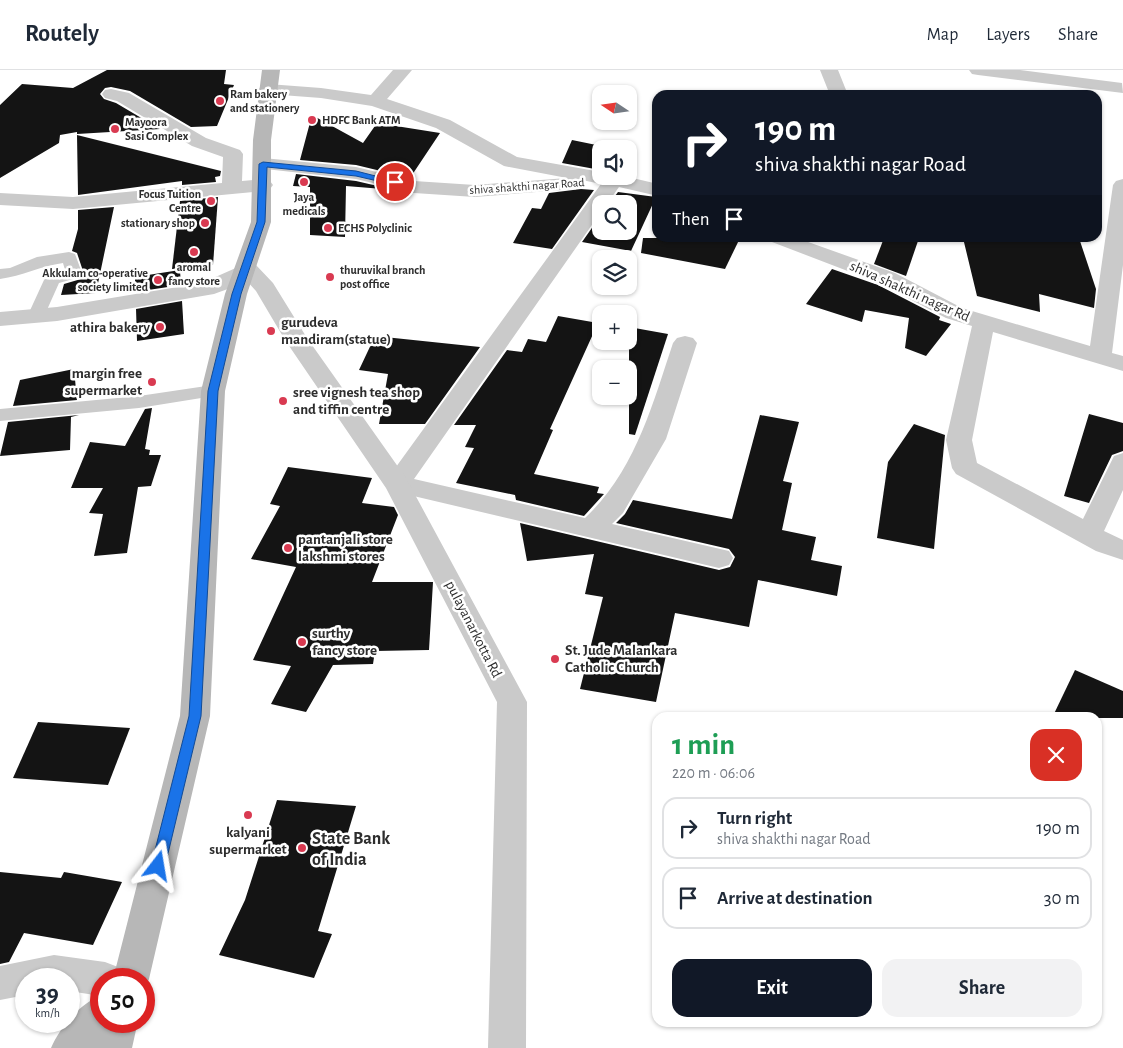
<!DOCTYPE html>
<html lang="en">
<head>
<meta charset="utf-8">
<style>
  :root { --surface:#fff; --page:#f2f2f3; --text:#1f2937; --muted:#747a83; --line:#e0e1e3; --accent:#111827 }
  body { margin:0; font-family:"Alegreya Sans",sans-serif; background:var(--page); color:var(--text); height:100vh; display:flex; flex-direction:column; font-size:19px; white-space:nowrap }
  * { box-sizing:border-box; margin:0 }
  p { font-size:16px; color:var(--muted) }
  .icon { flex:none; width:28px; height:28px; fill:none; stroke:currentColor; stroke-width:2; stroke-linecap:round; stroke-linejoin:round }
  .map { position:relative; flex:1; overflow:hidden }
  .panel { position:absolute; left:652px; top:642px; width:450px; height:315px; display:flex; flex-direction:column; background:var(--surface); border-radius:15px; box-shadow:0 1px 4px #0004 }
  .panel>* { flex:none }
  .top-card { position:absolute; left:652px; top:20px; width:450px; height:152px; border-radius:15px; box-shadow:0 1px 4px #0004; background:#111827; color:#fff; overflow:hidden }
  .needle { width:32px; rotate:283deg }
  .fabs { position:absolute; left:592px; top:15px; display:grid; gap:10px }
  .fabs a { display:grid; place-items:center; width:45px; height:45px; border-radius:10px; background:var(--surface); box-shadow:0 1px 4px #0004; font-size:25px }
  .speed { position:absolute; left:15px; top:898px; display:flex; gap:10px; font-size:25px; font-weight:700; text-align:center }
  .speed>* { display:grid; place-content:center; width:65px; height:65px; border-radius:50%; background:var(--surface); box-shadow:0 1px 4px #0004; line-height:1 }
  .speed small { font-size:12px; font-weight:400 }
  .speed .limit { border:8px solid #d22; background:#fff; color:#111 }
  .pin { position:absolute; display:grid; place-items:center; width:42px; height:42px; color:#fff; margin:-21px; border:2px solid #fff; border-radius:50%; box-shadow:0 1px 5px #0007 }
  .me { position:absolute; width:55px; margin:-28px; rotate:14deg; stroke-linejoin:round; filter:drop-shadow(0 0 4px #0008) }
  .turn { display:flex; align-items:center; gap:18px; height:105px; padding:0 20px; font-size:22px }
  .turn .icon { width:65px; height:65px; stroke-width:2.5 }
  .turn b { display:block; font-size:35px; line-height:42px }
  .then { display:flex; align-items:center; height:48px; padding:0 20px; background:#0003; gap:10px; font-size:19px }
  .round { display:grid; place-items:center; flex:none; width:52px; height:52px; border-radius:15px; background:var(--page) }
  .headline { display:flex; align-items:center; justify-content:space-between; height:85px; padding:0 20px }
  h1 { font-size:30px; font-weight:600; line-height:38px; color:#1e9e55 }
  .primary-button { display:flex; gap:10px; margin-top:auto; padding:10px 20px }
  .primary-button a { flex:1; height:58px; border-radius:15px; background:var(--accent); color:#fff; font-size:20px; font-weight:600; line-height:58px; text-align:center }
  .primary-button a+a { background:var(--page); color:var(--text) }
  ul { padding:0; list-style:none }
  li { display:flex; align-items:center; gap:15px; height:62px; margin:0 10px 8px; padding:0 10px; border:2px solid var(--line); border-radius:15px }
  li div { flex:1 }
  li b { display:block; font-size:19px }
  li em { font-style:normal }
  header { display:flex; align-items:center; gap:30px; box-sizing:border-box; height:70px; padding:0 25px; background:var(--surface); border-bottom:1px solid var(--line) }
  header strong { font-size:24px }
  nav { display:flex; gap:28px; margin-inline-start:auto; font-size:18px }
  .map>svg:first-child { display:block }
  .building { fill:#141414 }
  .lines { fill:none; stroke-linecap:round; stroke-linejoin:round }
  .service { fill:#cacaca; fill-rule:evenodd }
  .minor { fill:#cacaca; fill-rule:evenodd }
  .tertiary { fill:#cacaca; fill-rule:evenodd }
  .secondary { fill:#b7b7b7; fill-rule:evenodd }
  .route { fill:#1a73e8; stroke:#114b97 }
  .poi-dot { fill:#d93a51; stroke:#fff; stroke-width:2 }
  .labels { text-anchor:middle; stroke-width:5; stroke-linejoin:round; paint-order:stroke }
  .far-poi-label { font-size:12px; font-weight:bold; fill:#2d2d2d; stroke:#fff; text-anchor:start }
  .far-street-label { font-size:12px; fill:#2d2d2d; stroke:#fff }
  .street-label { font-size:15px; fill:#2d2d2d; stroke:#fff }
  .poi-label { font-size:15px; font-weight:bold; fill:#2d2d2d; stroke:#fff; text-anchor:start }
  .near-poi-label { font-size:18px; font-weight:bold; fill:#2d2d2d; stroke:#fff; text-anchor:start }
</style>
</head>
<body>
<header>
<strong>Routely</strong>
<nav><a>Map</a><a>Layers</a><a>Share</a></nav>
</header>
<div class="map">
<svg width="1123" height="978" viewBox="0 0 1123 978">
  <rect width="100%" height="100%" fill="#fff"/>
  <g class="building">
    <polygon points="107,0 226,0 224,14 234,15 217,56 191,57 130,21 111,17 105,18 100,24 104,29 116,33 160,59 77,64 77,62 60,65 59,73 0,108 0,35 22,14 73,18"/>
    <polygon points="312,45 363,73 377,53 440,63 410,108 356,95 300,90"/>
    <polygon points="77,65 221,101 220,106 215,107 216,112 182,115 182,111 78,125"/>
    <polygon points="572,70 611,78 601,79 601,90 595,99 562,93"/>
    <polygon points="296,104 356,111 395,120 346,116 345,167 310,165 310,117 293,116"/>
    <polygon points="581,119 594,120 552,179 513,173 532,138 541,139 549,123"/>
    <polygon points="618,122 656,127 631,181 582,172 601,145 601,161 629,161 629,134 609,134"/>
    <polygon points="218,127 213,195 172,199 180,131"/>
    <polygon points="114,137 96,223 61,225 64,214 81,209 84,204 77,183 72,181 78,159 78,140"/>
    <polygon points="643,168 740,168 725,199 641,183"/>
    <polygon points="884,168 919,168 906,206 874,194"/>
    <polygon points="963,168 1079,168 1096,219 1094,238 1039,224 1040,242 977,226"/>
    <polygon points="832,199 878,215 940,247 939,250 951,254 926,286 905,278 909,248 865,240 862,252 806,234"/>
    <polygon points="180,200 181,215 135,222 135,207"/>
    <polygon points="182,231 184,264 137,271 136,239"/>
    <polygon points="558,246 598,253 550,359 553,360 534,404 599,417 597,423 604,424 584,446 516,430 515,425 456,413 474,378 465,377 476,355 454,355 507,280 522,282 528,269 546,272"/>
    <polygon points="629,257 668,264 635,365 629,364"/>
    <polygon points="375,266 480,277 425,354 379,354 388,304 359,300"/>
    <polygon points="74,299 77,330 13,336 20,310"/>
    <polygon points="152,338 145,379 150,380 149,385 161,385 151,416 138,417 127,483 94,486 103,444 89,443 103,418 71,418 90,372 125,376 145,339"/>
    <polygon points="1089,344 1123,353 1123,381 1112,385 1089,433 1064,426"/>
    <polygon points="79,345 71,347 70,380 0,386 8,352"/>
    <polygon points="760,345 799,352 783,411 792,413 782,460 816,467 811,490 842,496 837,526 758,510 749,557 675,543 656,632 580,619 603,527 585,524 594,484 527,491 520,453 719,500 730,497 735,487 729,479 616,453 625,444 633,430 732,449"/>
    <polygon points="914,354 945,365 934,479 877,468 888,392"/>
    <polygon points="288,397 372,408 362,433 394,437 398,445 372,512 433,512 429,580 375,581 373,594 333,595 306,642 271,634 291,596 253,590 296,497 251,489 280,436 270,434"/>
    <polygon points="1075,600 1123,621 1123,648 1052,648"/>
    <polygon points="38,652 130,658 108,715 13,708"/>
    <polygon points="277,730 356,736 318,861 332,864 314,908 219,885 245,830"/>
    <polygon points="0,802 61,808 64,802 122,812 93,875 24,863 9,892 0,894"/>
  </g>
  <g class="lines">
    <g class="service">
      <path d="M69 182 75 184 82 203 80 207 59 213 42 251H30L27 247 44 210 46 206 65 200 63 193C41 196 22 206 0 209V199L10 198 37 187Z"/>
      <polygon points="213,315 220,317 222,321 220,325 139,338 0,351 0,339 139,326"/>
    </g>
    <g class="minor">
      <path d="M393 0H412L387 29 450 50 517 87 601 102V106H624L658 114V126L619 117 607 134H601V142L414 409 585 448C635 401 652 336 673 273L677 268 685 266 693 268 697 273 666 369 623 443 612 454 729 481 733 488 729 495 719 498 388 420 384 414 388 408 601 114 582 110 584 113 581 117 574 119 475 127 414 123 356 109 256 98 253 94 256 90 263 88 356 97 414 111 475 115 567 108 504 96 436 58 372 36 321 28 268 24 262 23 259 19 262 15 268 14 321 18 371 25Z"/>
      <polygon points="820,0 838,0 848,25 830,25"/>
      <polygon points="969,0 1020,0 1122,13 1123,23 978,5 972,4"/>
      <polygon points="111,19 129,23 206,68 240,80 243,84 242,111 263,109 270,111 273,115 270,119 263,121 73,139 0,135 0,123 73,127 222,113 223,87 192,76 117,31 105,28 102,24 105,20"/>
      <polygon points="1123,109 1123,195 1112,283 1123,286 1123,301 993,262 972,370 977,393 1083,449 1114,386 1123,383 1123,420 1104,461 1123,470 1123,490 1096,481 956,404 952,398 946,370 972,256 946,248 879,213 772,172 769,168 797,168 895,203 962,238 1090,276 1113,115 1116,111"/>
      <path d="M247 193 255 194 258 199C249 212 229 219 214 224L57 251 0 256V242L57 237 202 213Z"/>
      <polygon points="54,885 105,892 118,897 123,909 101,909 101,926 69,921 69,909 26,909 26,925 0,930 0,896"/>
    </g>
    <polygon class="tertiary" points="247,193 255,194 273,213 307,268 406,408 527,632 526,978 488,978 497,632 386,418 285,270 256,221 236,199 239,194"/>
    <g class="secondary">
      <polygon points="262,0 280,0 271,70 271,152 247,224 225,321 210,646 149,909 144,921 144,909 113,909 180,646 201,321 225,224 251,152 253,70"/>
      <path d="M101 925V951H138L132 978H51C60 957 80 934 101 925Z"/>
    </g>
  </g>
  <polygon class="route" points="263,92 356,101 399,112 395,115 356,106 267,97 265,152 241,224 218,321 201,646 165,796 163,801 158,803 153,801 151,796 189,646 208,321 232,224 257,152 259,94"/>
  <g class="poi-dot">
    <circle cx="220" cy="31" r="5"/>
    <circle cx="312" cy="50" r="5"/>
    <circle cx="115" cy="59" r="5"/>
    <circle cx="304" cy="112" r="5"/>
    <circle cx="211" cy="131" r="5"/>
    <circle cx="205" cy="153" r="5"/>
    <circle cx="328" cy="158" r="5"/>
    <circle cx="194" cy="182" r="5"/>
    <circle cx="330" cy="207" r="5"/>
    <circle cx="158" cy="210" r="5"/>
    <circle cx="160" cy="257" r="5"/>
    <circle cx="271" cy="261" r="5"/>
    <circle cx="152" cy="312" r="5"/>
    <circle cx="283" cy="331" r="5"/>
    <circle cx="288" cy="478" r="5"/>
    <circle cx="302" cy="572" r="5"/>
    <circle cx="555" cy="589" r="5"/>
    <circle cx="248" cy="745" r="5"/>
    <circle cx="302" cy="778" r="5"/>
  </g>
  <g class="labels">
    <g class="far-poi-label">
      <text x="230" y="28">Ram bakery<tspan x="230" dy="14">and stationery</tspan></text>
      <text x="322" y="54">HDFC Bank ATM</text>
      <text x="125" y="56">Mayoora<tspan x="125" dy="14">Sasi Complex</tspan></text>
      <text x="201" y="128" text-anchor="end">Focus Tuition<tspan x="201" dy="14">Centre</tspan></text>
      <text x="304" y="131" text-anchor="middle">Jaya<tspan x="304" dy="14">medicals</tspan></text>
      <text x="195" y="157" text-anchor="end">stationary shop</text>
      <text x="338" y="162">ECHS Polyclinic</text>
      <text x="194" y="201" text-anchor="middle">aromal<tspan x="194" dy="14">fancy store</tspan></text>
      <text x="340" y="204">thuruvikal branch<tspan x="340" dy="14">post office</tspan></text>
      <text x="148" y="207" text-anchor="end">Akkulam co-operative<tspan x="148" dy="14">society limited</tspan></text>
    </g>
    <g class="far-street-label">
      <text transform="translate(527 116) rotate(-4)" y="4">shiva shakthi nagar Road</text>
    </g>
    <g class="street-label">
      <text transform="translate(910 221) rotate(24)" y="5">shiva shakthi nagar Rd</text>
      <text transform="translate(474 559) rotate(63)" y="5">pulayanarkotta Rd</text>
    </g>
    <g class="poi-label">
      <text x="281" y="257">gurudeva<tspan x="281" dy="17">mandiram(statue)</tspan></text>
      <text x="150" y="262" text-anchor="end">athira bakery</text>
      <text x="142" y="308" text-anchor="end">margin free<tspan x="142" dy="17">supermarket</tspan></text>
      <text x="293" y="327">sree vignesh tea shop<tspan x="293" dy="17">and tiffin centre</tspan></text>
      <text x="298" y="474">pantanjali store<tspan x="298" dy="17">lakshmi stores</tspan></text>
      <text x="312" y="568">surthy<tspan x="312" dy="17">fancy store</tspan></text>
      <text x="565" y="585">St. Jude Malankara<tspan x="565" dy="17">Catholic Church</tspan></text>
      <text x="248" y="767" text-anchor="middle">kalyani<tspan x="248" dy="17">supermarket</tspan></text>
    </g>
    <g class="near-poi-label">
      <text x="312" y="774">State Bank<tspan x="312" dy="21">of India</tspan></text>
    </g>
  </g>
</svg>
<div class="fabs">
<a><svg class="needle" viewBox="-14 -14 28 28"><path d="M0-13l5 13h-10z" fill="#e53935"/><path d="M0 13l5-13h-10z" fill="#747a83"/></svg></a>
<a><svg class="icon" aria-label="sound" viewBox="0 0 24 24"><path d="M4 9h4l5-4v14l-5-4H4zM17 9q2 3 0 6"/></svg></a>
<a><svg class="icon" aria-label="search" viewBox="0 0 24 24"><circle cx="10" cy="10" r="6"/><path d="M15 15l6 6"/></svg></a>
<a><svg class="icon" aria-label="layers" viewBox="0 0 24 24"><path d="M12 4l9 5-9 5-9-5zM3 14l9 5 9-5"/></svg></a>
<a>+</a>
<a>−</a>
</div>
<div class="speed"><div>39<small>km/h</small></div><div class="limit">50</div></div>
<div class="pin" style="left:395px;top:112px;background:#d93025"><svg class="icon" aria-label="arrive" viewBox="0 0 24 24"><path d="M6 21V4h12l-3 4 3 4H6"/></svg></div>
<svg class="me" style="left:158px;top:796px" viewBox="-20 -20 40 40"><path d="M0-17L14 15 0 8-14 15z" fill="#1a73e8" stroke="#fff" stroke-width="4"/></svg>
<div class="top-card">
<div class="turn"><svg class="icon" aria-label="right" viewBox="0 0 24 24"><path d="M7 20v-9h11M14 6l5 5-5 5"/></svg><div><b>190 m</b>shiva shakthi nagar Road</div></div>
<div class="then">Then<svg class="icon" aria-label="arrive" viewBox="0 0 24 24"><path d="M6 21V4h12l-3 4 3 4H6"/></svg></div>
</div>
<section class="panel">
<div class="headline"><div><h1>1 min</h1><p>220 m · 06:06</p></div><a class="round" style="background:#d93025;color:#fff"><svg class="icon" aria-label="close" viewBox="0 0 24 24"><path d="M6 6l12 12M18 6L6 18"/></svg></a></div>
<ul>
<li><svg class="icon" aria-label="right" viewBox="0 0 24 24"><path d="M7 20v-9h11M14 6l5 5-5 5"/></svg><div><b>Turn right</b><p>shiva shakthi nagar Road</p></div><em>190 m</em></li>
<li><svg class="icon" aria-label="arrive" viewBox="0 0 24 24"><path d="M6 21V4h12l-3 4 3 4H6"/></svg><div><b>Arrive at destination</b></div><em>30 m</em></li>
</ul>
<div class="primary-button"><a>Exit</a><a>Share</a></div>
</section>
</div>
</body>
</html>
